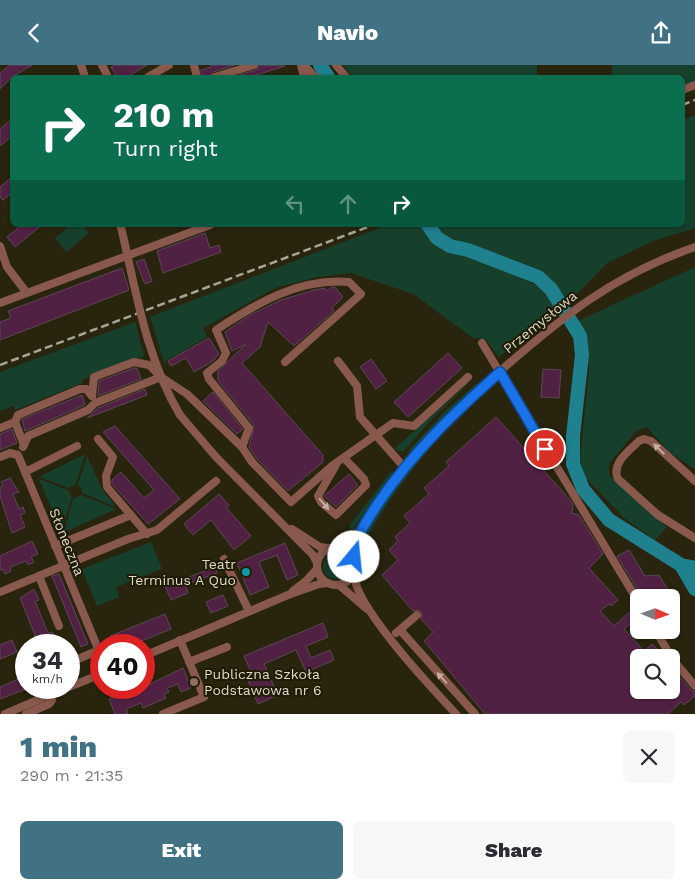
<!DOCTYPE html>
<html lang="en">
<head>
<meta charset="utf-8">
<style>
  :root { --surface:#fff; --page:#f7f7f7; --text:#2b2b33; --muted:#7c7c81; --accent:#407284 }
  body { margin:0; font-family:"Work Sans",sans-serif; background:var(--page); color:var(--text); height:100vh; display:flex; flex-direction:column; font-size:19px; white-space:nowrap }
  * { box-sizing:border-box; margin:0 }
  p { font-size:16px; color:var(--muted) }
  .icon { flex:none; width:28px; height:28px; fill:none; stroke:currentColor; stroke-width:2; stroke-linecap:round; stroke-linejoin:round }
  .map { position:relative; height:649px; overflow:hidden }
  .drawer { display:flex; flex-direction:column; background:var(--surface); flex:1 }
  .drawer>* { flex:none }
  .banner { position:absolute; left:10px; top:10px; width:675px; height:152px; border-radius:8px; box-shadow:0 1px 4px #0004; background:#0b6e4f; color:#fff; overflow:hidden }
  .needle { width:32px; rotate:92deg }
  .fabs { position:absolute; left:630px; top:524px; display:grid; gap:10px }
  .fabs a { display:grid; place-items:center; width:50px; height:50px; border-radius:8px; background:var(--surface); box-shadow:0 1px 4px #0004; font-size:25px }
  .speed { position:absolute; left:15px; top:569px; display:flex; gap:10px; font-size:25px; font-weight:700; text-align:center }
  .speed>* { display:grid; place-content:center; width:65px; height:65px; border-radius:50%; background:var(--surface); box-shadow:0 1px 4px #0004; line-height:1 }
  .speed small { font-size:12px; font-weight:400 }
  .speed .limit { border:8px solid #d22; background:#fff; color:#111 }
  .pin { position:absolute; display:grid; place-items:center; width:42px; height:42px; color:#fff; margin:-21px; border:2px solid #fff; border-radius:50%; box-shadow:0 1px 5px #0007 }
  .me { position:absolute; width:55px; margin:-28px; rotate:17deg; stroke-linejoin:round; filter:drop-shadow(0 0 4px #0008) }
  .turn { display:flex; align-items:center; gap:18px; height:105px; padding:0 20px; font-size:22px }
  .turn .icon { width:65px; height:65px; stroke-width:2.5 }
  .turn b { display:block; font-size:35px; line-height:42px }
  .lanes { display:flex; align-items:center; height:48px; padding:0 20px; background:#0003; justify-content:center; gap:25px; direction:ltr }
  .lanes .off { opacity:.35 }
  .round { display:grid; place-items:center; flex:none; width:52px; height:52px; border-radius:8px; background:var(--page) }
  .headline { display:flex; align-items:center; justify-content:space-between; height:85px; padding:0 20px }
  h1 { font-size:30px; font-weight:800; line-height:38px; color:var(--accent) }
  .cta { display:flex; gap:10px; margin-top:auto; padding:10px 20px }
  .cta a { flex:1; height:58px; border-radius:8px; background:var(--accent); color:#fff; font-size:20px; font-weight:800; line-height:58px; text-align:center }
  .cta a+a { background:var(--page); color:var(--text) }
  header { display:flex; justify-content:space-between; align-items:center; height:65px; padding:0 20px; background:var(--accent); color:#fff; font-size:22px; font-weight:800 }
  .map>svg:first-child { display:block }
  .green { fill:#17402c }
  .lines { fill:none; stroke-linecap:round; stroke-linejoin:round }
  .river { stroke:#1f808e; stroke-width:14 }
  .building { fill:#512144; stroke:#5c4755 }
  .minor { stroke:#89594d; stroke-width:8 }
  .rail { stroke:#a9a595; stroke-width:2.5; stroke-dasharray:8 4; stroke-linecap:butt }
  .minor-bridge { stroke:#89594d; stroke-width:8 }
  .oneway { fill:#c0aea1 }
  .route-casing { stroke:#114b97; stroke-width:12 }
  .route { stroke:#1a73e8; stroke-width:9 }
  .culture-dot { fill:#0f9aa8; stroke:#1f1b05; stroke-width:2 }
  .education-dot { fill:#8d6e63; stroke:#1f1b05; stroke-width:2 }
  .labels { text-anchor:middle; stroke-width:4; stroke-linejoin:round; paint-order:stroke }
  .street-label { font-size:14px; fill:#dedbce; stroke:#1f1b05 }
  .poi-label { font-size:14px; fill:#dedbce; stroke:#1f1b05; text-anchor:end }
</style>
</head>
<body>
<header><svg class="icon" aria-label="back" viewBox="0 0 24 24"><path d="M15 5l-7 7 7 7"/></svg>Navio<svg class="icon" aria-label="share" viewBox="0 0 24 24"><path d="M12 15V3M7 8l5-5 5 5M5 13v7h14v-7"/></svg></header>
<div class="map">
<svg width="695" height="649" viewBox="0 0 695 649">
  <rect width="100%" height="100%" fill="#29240e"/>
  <g class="green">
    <polygon points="343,0 537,0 537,10 515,12 352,12"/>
    <polygon points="612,0 695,0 695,18 683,22 682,12 612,12"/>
    <path d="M695 50V163L653 176 607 198 567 239C557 225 549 213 535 205 511 193 448 183 436 160H682L683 55Z"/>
    <polygon points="71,160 83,160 89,168 66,187 55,173"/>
    <polygon points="387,160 421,160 437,179 526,215 547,227 556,245 499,292 485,274 473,273 413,229 351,208 318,212 275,223 203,263 207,272 164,297 150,252"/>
    <polygon points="695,202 695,404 669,387 647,362 635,367 609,399 609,410 667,462 655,475 623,452 585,412 580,397 589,303 587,276 578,256"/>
    <polygon points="135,257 144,291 82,315 82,318 15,345 14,341 0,346 0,307"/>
    <polygon points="474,314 430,356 403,387 394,384"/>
    <polygon points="476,319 478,321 439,356 412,385 406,388 445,346"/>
    <path d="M464 344H469C427 382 394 424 366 474H362C393 423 421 385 464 344Z"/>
    <polygon points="85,389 76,419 69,423 39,412"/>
    <polygon points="87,391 102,424 116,442 82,428 82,423 78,420"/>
    <polygon points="393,404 392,410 352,466 349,461"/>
    <polygon points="39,414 68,425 72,433 61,466"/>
    <polygon points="81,430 117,444 64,467 73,434"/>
    <polygon points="151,477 162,504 116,522 119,532 97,541 82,504"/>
    <circle cx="336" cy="501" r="13"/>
  </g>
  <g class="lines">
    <g class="river">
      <polyline points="320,0 328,12"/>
      <polyline points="428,160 437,173 450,181 468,185 538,212 551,224 580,271 582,290 573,371 573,399 583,424 609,455 681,500 695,503"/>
      <polyline points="681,500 695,524"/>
    </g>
  </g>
  <g class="building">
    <polygon points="10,0 32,0 12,12 0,24 0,8"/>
    <polygon points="115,0 147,0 127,12 117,12 111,2"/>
    <polygon points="211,0 235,0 213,7 210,12 202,12 201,5 211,2"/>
    <polygon points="260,0 285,1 250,12 232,12 256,5"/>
    <polygon points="12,54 12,71 0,81 0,64"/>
    <polygon points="12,112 12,128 3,135 0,132 0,122"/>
    <polygon points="22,160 42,160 15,182 7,172"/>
    <polygon points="205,168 210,183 219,180 221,187 163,208 157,186"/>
    <polygon points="144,194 152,216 145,219 136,197"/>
    <polygon points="122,203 129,225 0,275 0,257 11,253 8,246"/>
    <polygon points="332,222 335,222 343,232 332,243 334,246 294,281 268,257 260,282 242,298 323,390 323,397 288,426 256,393 249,382 254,360 218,316 218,306 246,279 232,286 225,267 250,250 281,235 314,225 325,223 327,226"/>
    <polygon points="209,273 219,289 213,296 194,307 186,293 171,301 168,296"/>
    <polygon points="448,288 462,303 408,352 394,337"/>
    <polygon points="371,294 387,316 376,324 360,302"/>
    <polygon points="134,303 137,303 141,314 98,331 99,316"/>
    <polygon points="543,304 561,305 559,333 541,332"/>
    <polygon points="145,324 147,330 87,353 98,343"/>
    <polygon points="213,327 243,364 237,369 203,336"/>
    <polygon points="82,330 85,340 25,366 22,354"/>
    <polygon points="496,352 571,436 573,440 572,448 579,450 603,489 589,503 618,535 611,541 609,539 600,546 614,561 631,546 637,553 624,564 644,586 652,579 665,592 639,592 639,625 671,625 671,601 691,625 695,627 695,631 684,640 681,637 668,649 485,649 424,576 433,567 421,554 422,547 418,545 413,546 382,510 398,495 389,485 398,476 395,472 410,458 404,451 429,429 424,423 449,401 446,397"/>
    <polygon points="115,361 180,434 148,459 112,419 112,415 121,407 144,433 154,425 103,367"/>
    <polygon points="12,364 17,378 0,385 0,369"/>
    <polygon points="349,409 358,420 336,442 324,431"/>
    <polygon points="10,413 19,427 13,429 19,444 23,442 25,448 20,450 25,462 12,468 0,431 0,422 3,421 1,417"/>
    <polygon points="219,429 229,440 226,442 251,471 234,485 211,455 193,470 184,459"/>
    <polygon points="32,476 38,489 31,492 34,497 28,500 26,496 10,502 11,506 5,509 3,504 0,505 0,491"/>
    <polygon points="285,478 298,510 287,515 277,490 259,497 269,522 250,530 237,498"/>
    <polygon points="629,485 645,511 659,510 679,543 671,548 671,532 642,532 617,491"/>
    <polygon points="215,502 217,508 185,520 188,528 171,535 165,521"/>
    <polygon points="59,509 88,579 81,582 52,511"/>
    <polygon points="34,524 39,535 35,536 48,568 52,567 56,577 49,580 49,578 39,580 20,533"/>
    <polygon points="223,530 228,541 211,548 206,537"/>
    <polygon points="165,549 171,564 132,580 103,580 112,576 110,571"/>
    <polygon points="323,558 328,572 306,581 311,593 330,585 334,595 306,607 296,585 264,599 278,630 258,639 247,613 253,611 244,591"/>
    <polygon points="12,575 17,587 0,594 0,580"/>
    <polygon points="183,603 191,623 181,627 178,619 167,623 169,627 164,629 166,633 143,643 141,638 126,644 128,649 115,649 109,634 144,622"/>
    <polygon points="26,611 26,624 0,634 0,622"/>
  </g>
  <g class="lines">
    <g class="minor">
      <polyline points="81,0 85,12"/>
      <polyline points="102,0 108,12"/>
      <polyline points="194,0 197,12"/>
      <polyline points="301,0 304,12"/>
      <polyline points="304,0 315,12"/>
      <polyline points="336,0 346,12"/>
      <polyline points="148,12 169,0"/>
      <polyline points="215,12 254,0"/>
      <polyline points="682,25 695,20"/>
      <polyline points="0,181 7,202 27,228"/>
      <polyline points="0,238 210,160"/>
      <polyline points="482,278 639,538"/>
      <polyline points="338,296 357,321 360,352 404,402"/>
      <path d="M285 297 361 229 349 217C299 213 257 238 216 265L226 288 222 296 207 308 209 314 249 363 242 382 252 397 291 437 333 400 393 358 414 361 468 312"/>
      <polyline points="161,312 187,329 242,382"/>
      <polyline points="180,350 216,392 313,490 317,498"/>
      <polyline points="15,357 18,350 80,324 86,324 92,331"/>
      <polyline points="0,363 15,357 24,380 23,382"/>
      <polyline points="98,374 113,392 106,411 107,422 147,469"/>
      <polyline points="24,380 28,371 88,345 95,338 161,312 149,300 134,297 94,312 92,331"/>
      <polyline points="0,392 10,388 18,390 101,591"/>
      <polyline points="336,400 318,431 321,437 336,450 366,420 364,414 344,393"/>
      <polyline points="25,407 77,381"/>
      <path d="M695 416 651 376 644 374 639 376C629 386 611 398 618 414L658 450 695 473"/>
      <polyline points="292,464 320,482 328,483"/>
      <polyline points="55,481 131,450"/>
      <path d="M340 481C362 470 376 441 390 421 401 405 413 390 426 376 448 351 474 330 498 308 562 252 613 210 695 182"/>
      <circle cx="336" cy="501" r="19"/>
      <polyline points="354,492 354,484 365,460"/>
      <polyline points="224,494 249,546"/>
      <path d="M354 510C356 543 431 622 456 649"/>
      <polyline points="39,511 59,561"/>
      <polyline points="339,520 367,544"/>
      <polyline points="293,526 306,516 317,504"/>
      <polyline points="0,527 128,474 157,465 216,416"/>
      <polyline points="655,565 674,596 695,621"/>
      <polyline points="401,566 475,649"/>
      <polyline points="396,568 417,550"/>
      <polyline points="144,591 288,530 319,519 328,518"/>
      <polyline points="76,595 99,585"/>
      <polyline points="189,597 227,582"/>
      <polyline points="69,622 101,609"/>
      <polyline points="5,649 68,622"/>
      <polyline points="26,649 49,639 52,635 50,630"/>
      <polyline points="163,649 204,632 180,575"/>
    </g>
    <g class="rail">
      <polyline points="682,40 695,35"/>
      <polyline points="0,300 373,160"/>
    </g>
    <path class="minor-bridge" d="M121 162C136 226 146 293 180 350"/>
  </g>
  <defs><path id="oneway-solid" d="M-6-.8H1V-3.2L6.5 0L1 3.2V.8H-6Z" transform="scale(1.25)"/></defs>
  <g class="oneway">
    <use href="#oneway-solid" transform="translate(659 384) rotate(-136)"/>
    <use href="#oneway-solid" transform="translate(324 439) rotate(49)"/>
    <use href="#oneway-solid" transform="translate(442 613) rotate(-132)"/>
  </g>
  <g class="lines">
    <defs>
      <path id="route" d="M354 492C354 472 369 453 379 437 414 386 455 347 500 307L545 384"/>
    </defs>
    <use href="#route" class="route-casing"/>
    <use href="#route" class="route"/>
  </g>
  <circle class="culture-dot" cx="246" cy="507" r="5"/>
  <circle class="education-dot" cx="194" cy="617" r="5"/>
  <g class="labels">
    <g class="street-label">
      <text transform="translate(540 257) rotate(-39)" y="5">Przemysłowa</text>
      <text transform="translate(67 477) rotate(68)" y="5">Słoneczna</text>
    </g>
    <g class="poi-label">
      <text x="236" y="504">Teatr<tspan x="236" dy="16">Terminus A Quo</tspan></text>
      <text x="204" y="614" text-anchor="start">Publiczna Szkoła<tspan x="204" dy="16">Podstawowa nr 6</tspan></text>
    </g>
  </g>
</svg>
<div class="fabs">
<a><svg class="needle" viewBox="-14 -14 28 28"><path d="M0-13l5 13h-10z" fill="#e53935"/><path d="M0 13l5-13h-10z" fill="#7c7c81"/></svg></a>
<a><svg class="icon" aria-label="search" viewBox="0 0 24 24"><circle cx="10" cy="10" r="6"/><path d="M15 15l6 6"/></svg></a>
</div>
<div class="speed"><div>34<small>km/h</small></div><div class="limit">40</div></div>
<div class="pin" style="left:545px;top:384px;background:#d93025"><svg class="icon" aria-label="arrive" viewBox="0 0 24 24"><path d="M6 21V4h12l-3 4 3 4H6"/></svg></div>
<svg class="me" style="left:354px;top:492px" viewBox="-20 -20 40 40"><circle r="19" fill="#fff"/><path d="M0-13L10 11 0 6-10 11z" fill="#1a73e8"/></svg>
<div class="banner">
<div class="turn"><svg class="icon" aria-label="right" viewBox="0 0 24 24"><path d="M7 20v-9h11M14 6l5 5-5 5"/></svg><div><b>210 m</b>Turn right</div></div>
<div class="lanes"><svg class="icon off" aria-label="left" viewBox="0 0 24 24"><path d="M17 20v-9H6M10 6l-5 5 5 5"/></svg><svg class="icon off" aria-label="ahead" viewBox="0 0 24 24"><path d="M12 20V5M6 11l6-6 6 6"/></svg><svg class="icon" aria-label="right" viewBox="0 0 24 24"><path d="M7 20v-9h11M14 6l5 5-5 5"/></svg></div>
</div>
</div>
<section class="drawer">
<div class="headline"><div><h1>1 min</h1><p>290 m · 21:35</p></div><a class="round"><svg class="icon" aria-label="close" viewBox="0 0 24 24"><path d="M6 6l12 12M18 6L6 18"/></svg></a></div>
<div class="cta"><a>Exit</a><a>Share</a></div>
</section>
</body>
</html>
